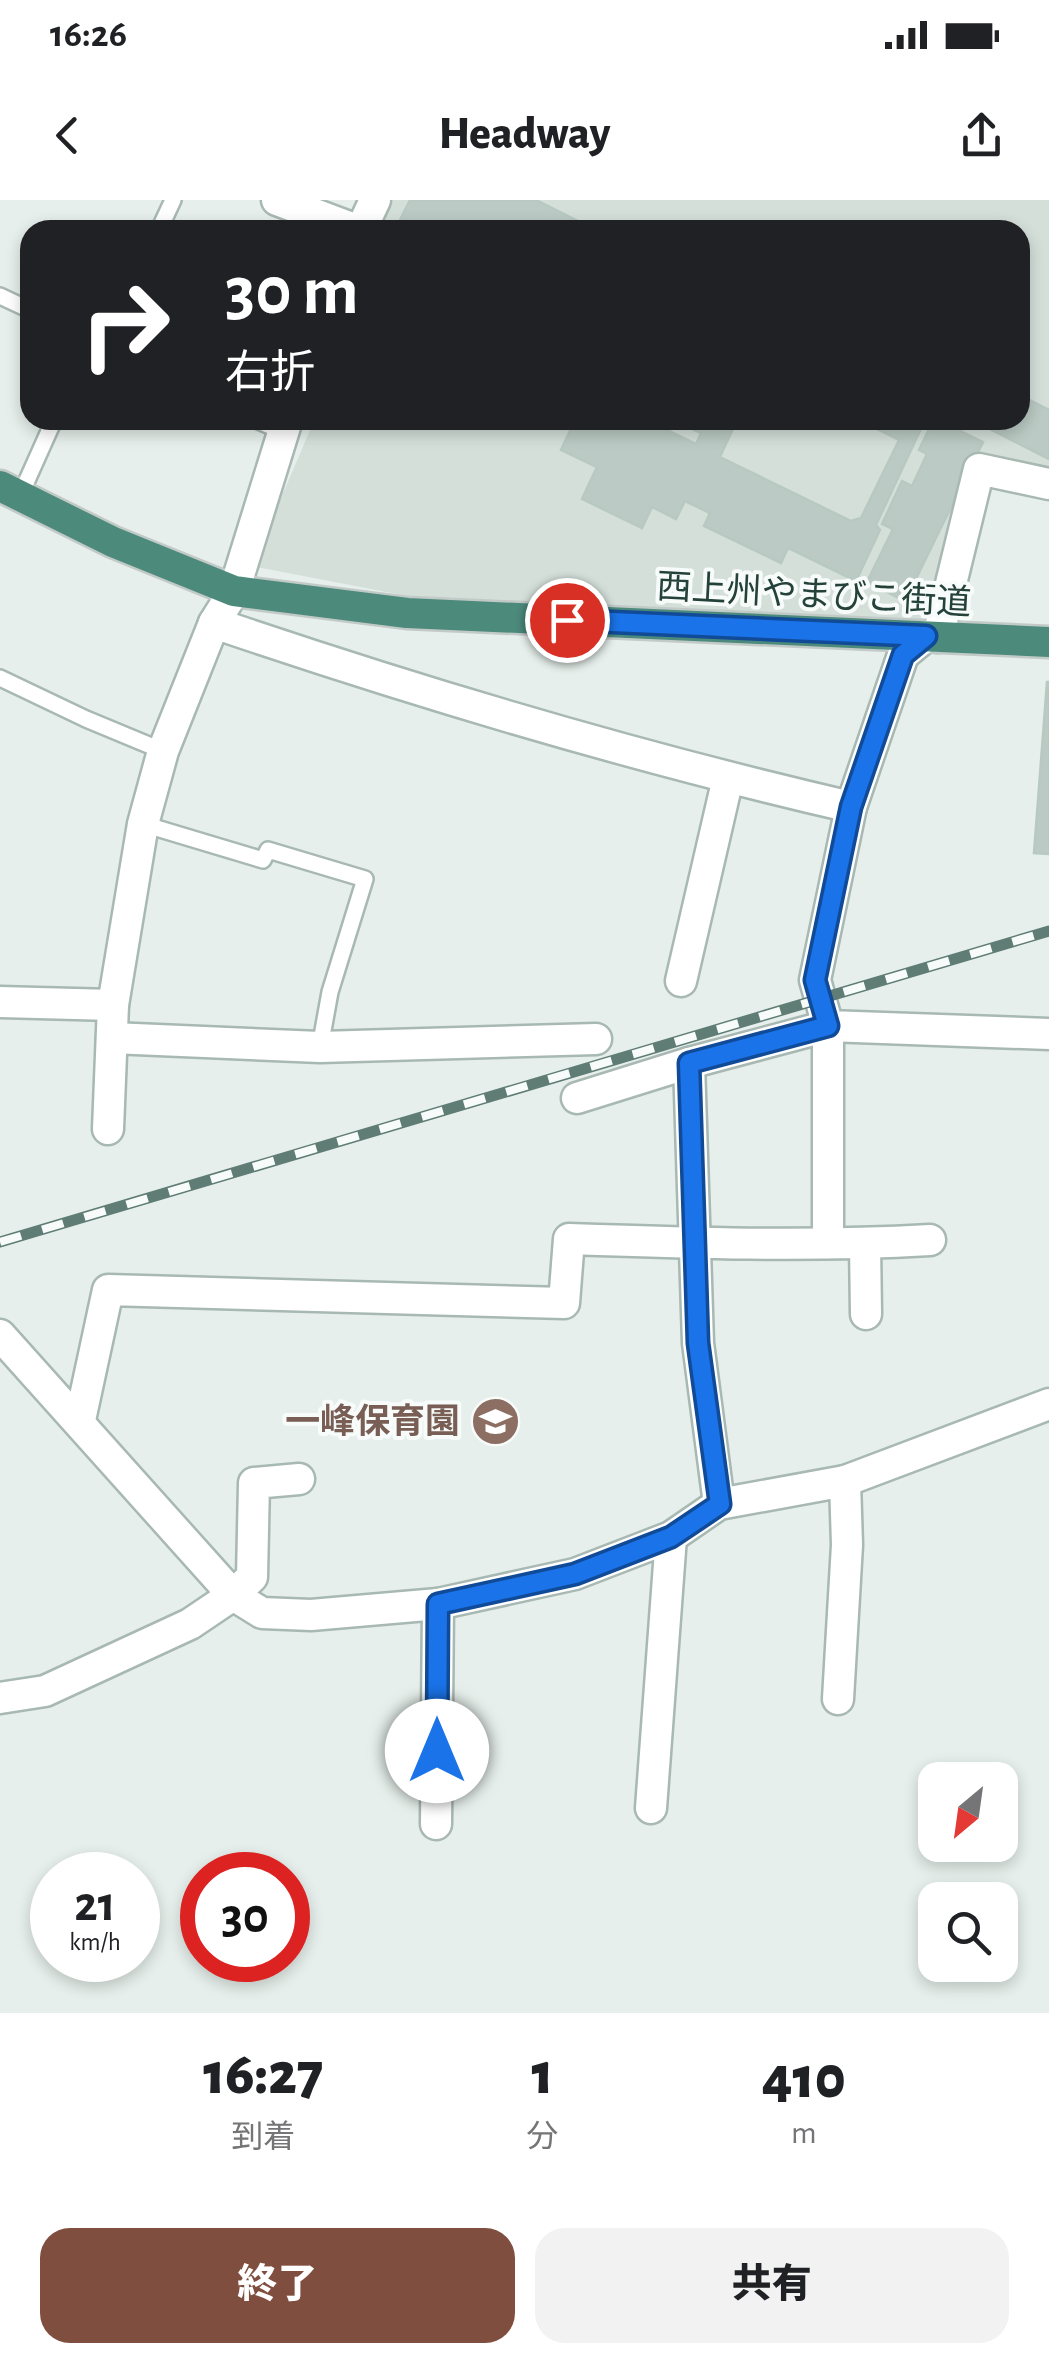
<!DOCTYPE html>
<html lang="ja">
<head>
<meta charset="utf-8">
<style>
  :root { --surface:#fff; --page:#f2f2f2; --text:#202124; --muted:#757577; --accent:#7f4e3f }
  body { margin:0; font-family:"Alegreya Sans","Noto Sans JP",sans-serif; background:var(--page); color:var(--text); height:100vh; display:flex; flex-direction:column; font-size:38px; white-space:nowrap }
  * { box-sizing:border-box; margin:0 }
  p { font-size:32px; color:var(--muted) }
  .icon { flex:none; width:55px; height:55px; fill:none; stroke:currentColor; stroke-width:2; stroke-linecap:round; stroke-linejoin:round }
  .map { position:relative; height:1813px; overflow:hidden }
  .sheet { display:flex; flex-direction:column; background:var(--surface); flex:1 }
  .sheet>* { flex:none }
  .hud { position:absolute; left:20px; top:20px; width:1010px; height:210px; border-radius:30px; box-shadow:0 5px 15px #0003; background:#202124; color:#fff; overflow:hidden }
  .needle { width:65px; rotate:209deg }
  .buttons { position:absolute; left:918px; top:1562px; display:grid; gap:20px }
  .buttons a { display:grid; place-items:center; width:100px; height:100px; border-radius:20px; background:var(--surface); box-shadow:0 5px 15px #0003; font-size:50px }
  .speed { position:absolute; left:30px; top:1652px; display:flex; gap:20px; font-size:50px; font-weight:700; text-align:center }
  .speed>* { display:grid; place-content:center; width:130px; height:130px; border-radius:50%; background:var(--surface); box-shadow:0 5px 15px #0003; line-height:1 }
  .speed small { font-size:25px; font-weight:400 }
  .speed .limit { border:15px solid #d22; background:#fff; color:#111 }
  .pin { position:absolute; display:grid; place-items:center; width:85px; height:85px; color:#fff; margin:-42px; border:5px solid #fff; border-radius:50%; box-shadow:0 2px 10px #0007 }
  .me { position:absolute; width:110px; margin:-55px; rotate:0deg; stroke-linejoin:round; filter:drop-shadow(0 0 8px #0008) }
  .turn { display:flex; align-items:center; gap:35px; height:210px; padding:0 40px; font-size:45px }
  .turn .icon { width:130px; height:130px; stroke-width:2.5 }
  .turn b { display:block; font-size:70px; line-height:85px }
  .eta { display:flex; justify-content:space-evenly; align-items:center; height:170px; text-align:center }
  .eta b { font-size:60px; font-weight:800; line-height:70px }
  .action { display:flex; gap:20px; margin-top:auto; padding:20px 40px }
  .action a { flex:1; height:115px; border-radius:30px; background:var(--accent); color:#fff; font-size:40px; font-weight:800; line-height:115px; text-align:center }
  .action a+a { background:var(--page); color:var(--text) }
  .status { display:flex; justify-content:space-between; align-items:center; height:70px; padding:0 50px; background:var(--surface); direction:ltr }
  .status svg { height:28px; fill:currentColor }
  header { display:flex; justify-content:space-between; align-items:center; height:130px; padding:0 40px; background:var(--surface); font-size:45px; font-weight:800 }
  .map>svg:first-child { display:block }
  .built { fill:#d4dfda }
  .building { fill:#bbcac4; stroke:#b8c9c2; stroke-width:2.5 }
  .lines { fill:none; stroke-linecap:round; stroke-linejoin:round }
  .service-casing { stroke:#a8b8b2; stroke-width:20 }
  .minor-casing { stroke:#a8b8b2; stroke-width:35 }
  .trunk-casing { stroke:#c2cac8; stroke-width:35 }
  .service { stroke:#fff; stroke-width:15 }
  .minor { stroke:#fff; stroke-width:30 }
  .trunk { stroke:#4c8a7c; stroke-width:30 }
  .rail-casing { stroke:#5f7d75; stroke-width:11 }
  .rail { stroke:#f7fbf9; stroke-width:8; stroke-dasharray:22; stroke-linecap:butt }
  .route-casing { stroke:#114b97; stroke-width:25 }
  .route { stroke:#1a73e8; stroke-width:18 }
  .labels { text-anchor:middle; stroke-width:8; stroke-linejoin:round; paint-order:stroke }
  .street-label { font-size:35px; fill:#24423a; stroke:#f7fbf9 }
  .education-label { font-size:35px; font-weight:bold; fill:#785e54; stroke:#f7fbf9; text-anchor:end }
</style>
</head>
<body>
<div class="status"><b>16:26</b><svg viewBox="0 0 49 12"><path d="M0 12V9h3v3zM5 12V6h3v6zM10 12V3h3v9zM15 12V0h3v12zM26 1h20v11H26zM47 4h2v5h-2z"/></svg></div>
<header><svg class="icon" aria-label="back" viewBox="0 0 24 24"><path d="M15 5l-7 7 7 7"/></svg>Headway<svg class="icon" aria-label="share" viewBox="0 0 24 24"><path d="M12 15V3M7 8l5-5 5 5M5 13v7h14v-7"/></svg></header>
<div class="map">
<svg width="1049" height="1813" viewBox="0 0 1049 1813">
  <rect width="100%" height="100%" fill="#e6efeb"/>
  <polygon class="built" points="393,0 1049,0 1049,271 977,263 930,427 407,396 252,366 310,230 310,220 1020,220 1020,30 380,30"/>
  <g class="building">
    <polygon points="410,0 536,0 596,30 395,30"/>
    <polygon points="1020,195 1049,210 1049,259 972,220 1020,220"/>
    <polygon points="575,220 646,220 696,244 701,233 673,220 737,220 720,257 851,321 861,318 899,240 859,220 925,220 876,325 880,330 856,381 788,348 781,363 704,326 710,313 685,301 676,319 652,307 642,328 582,299 597,267 561,250"/>
    <polygon points="942,222 983,242 905,401 867,382 893,329 882,324 902,281 912,286 927,254 919,250 931,225 939,229"/>
    <polygon points="1047,482 1049,482 1049,654 1034,653"/>
  </g>
  <g class="lines">
    <defs>
      <g id="service">
        <polyline points="159,30 173,0"/>
        <polyline points="0,96 30,110"/>
        <polyline points="256,220 282,231"/>
        <polyline points="20,296 54,220"/>
        <polyline points="0,478 86,519 163,551"/>
        <polyline points="143,624 263,660 268,650 365,679 330,792 320,847"/>
      </g>
      <g id="minor">
        <polyline points="277,0 357,30"/>
        <polyline points="361,30 375,0"/>
        <path d="M214 423C423 494 635 557 851 607"/>
        <polyline points="926,436 903,455 851,607 815,780 828,826 1049,834"/>
        <polyline points="938,437 979,269 1049,284"/>
        <polyline points="681,781 728,578"/>
        <polyline points="0,802 113,805"/>
        <polyline points="112,838 320,847 596,839"/>
        <polyline points="689,863 698,1143 719,1304"/>
        <polyline points="577,898 689,863 828,826 828,1042"/>
        <polyline points="108,929 113,805 143,624 163,551 214,423 234,391 287,220"/>
        <polyline points="865,1044 866,1114"/>
        <polyline points="0,1135 233,1395 262,1413 311,1415 438,1404 575,1374 671,1337 719,1304 845,1281 1049,1204"/>
        <path d="M80 1220 108 1090 564 1103 569 1039C689 1043 810 1047 930 1040"/>
        <polyline points="0,1498 45,1491 190,1424 233,1395 252,1377 254,1283 299,1279"/>
        <polyline points="838,1499 847,1345 845,1281"/>
        <polyline points="651,1608 671,1337"/>
        <polyline points="436,1624 438,1404"/>
      </g>
      <polyline id="trunk" points="0,286 113,342 234,391 407,413 1049,442"/>
    </defs>
    <use href="#service" class="service-casing"/>
    <use href="#minor" class="minor-casing"/>
    <use href="#trunk" class="trunk-casing"/>
    <use href="#service" class="service"/>
    <use href="#minor" class="minor"/>
    <use href="#trunk" class="trunk"/>
    <defs>
      <polyline id="rail" points="0,1042 1049,731"/>
    </defs>
    <use href="#rail" class="rail-casing"/>
    <use href="#rail" class="rail"/>
  </g>
  <g class="lines">
    <defs>
      <polyline id="route" points="437,1551 438,1404 575,1374 671,1337 720,1304 698,1143 689,863 828,826 815,780 851,607 903,455 926,436 567,420"/>
    </defs>
    <use href="#route" class="route-casing"/>
    <use href="#route" class="route"/>
  </g>
  <defs>
    <symbol id="school-disc" viewBox="-11 -11 22 22"><circle r="9.5" fill="#8d6e63" stroke="#f7fbf9"/><path d="M0-5L7-2L0 1L-7-2ZM-4 1L0 2.5L4 1V4Q0 6-4 4Z" fill="#fff"/></symbol>
  </defs>
  <g fill-rule="evenodd">
    <use href="#school-disc" x="468" y="1194" width="55" height="55"/>
  </g>
  <g class="labels">
    <g class="street-label">
      <text transform="translate(814 394) rotate(3)" y="12">西上州やまびこ街道</text>
    </g>
    <g class="education-label">
      <text x="460" y="1233">一峰保育園</text>
    </g>
  </g>
</svg>
<div class="buttons">
<a><svg class="needle" viewBox="-14 -14 28 28"><path d="M0-13l5 13h-10z" fill="#e53935"/><path d="M0 13l5-13h-10z" fill="#757577"/></svg></a>
<a><svg class="icon" aria-label="search" viewBox="0 0 24 24"><circle cx="10" cy="10" r="6"/><path d="M15 15l6 6"/></svg></a>
</div>
<div class="speed"><div>21<small>km/h</small></div><div class="limit">30</div></div>
<div class="pin" style="left:567px;top:420px;background:#d93025"><svg class="icon" aria-label="arrive" viewBox="0 0 24 24"><path d="M6 21V4h12l-3 4 3 4H6"/></svg></div>
<svg class="me" style="left:437px;top:1551px" viewBox="-20 -20 40 40"><circle r="19" fill="#fff"/><path d="M0-13L10 11 0 6-10 11z" fill="#1a73e8"/></svg>
<div class="hud">
<div class="turn"><svg class="icon" aria-label="right" viewBox="0 0 24 24"><path d="M7 20v-9h11M14 6l5 5-5 5"/></svg><div><b>30 m</b>右折</div></div>
</div>
</div>
<section class="sheet">
<div class="eta">
<div><b>16:27</b><p>到着</p></div>
<div><b>1</b><p>分</p></div>
<div><b>410</b><p>m</p></div>
</div>
<div class="action"><a>終了</a><a>共有</a></div>
</section>
</body>
</html>
